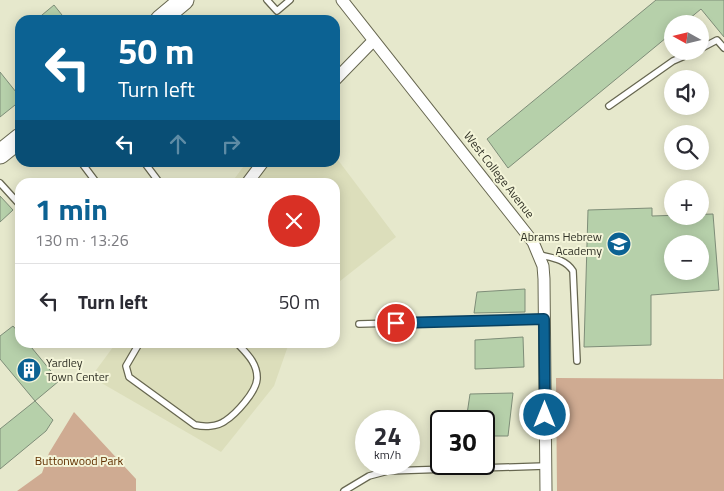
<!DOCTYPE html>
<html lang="en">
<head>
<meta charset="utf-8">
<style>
  :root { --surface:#fff; --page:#f7f7f7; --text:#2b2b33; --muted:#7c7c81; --line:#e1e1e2; --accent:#0c6293 }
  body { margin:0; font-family:"Titillium Web",sans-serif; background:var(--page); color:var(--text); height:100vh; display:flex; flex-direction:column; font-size:19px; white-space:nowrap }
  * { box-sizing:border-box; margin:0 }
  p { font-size:16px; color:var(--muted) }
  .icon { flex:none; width:28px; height:28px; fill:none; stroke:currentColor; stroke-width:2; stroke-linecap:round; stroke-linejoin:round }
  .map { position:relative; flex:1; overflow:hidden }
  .details { position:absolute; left:15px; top:178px; width:325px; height:170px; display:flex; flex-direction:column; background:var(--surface); border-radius:15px; box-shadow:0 2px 12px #0003 }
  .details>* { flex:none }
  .hud { position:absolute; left:15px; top:15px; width:325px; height:152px; border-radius:15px; box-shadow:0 2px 12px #0003; background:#0c6293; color:#fff; overflow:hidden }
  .needle { width:32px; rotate:278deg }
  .controls { position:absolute; left:664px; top:15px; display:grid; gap:10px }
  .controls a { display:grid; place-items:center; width:45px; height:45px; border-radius:50%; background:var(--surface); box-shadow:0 2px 12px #0003; font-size:25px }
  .speed { position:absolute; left:355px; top:410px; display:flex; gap:10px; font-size:25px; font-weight:700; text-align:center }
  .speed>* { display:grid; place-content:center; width:65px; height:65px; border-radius:50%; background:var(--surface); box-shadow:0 2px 12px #0003; line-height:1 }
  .speed small { font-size:12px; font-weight:400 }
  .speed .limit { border:2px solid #111; border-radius:8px; background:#fff; color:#111 }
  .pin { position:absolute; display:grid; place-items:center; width:42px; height:42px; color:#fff; margin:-21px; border:2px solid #fff; border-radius:50%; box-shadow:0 1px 5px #0007 }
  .me { position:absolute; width:55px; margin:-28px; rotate:0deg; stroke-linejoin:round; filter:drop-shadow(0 0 4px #0008) }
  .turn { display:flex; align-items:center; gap:18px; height:105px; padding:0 20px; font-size:22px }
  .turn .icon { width:65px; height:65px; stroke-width:2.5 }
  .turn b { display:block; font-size:35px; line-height:42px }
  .lanes { display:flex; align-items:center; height:48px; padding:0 20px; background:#0003; justify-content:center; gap:25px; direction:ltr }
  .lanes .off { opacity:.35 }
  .round { display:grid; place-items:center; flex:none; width:52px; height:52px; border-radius:26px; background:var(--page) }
  .headline { display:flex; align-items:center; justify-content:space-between; height:85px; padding:0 20px }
  h1 { font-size:30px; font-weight:700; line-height:38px; color:var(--accent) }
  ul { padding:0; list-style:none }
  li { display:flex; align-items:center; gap:15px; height:75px; padding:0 20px; border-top:1px solid var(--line) }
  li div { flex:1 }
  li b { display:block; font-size:19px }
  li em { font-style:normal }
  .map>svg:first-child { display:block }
  .built { fill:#dcdebb }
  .green { fill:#cfab92 }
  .building { fill:#b6d0aa; stroke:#7e8d78; fill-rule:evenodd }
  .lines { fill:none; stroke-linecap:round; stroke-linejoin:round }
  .lane-casing { stroke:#676750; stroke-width:8 }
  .street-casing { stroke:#676750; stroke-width:13 }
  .primary-casing { stroke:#676750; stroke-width:21 }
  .lane { stroke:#fff; stroke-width:5.5 }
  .street { stroke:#fff; stroke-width:11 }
  .primary { stroke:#fff; stroke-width:19 }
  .route-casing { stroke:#084060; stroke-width:12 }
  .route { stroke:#0c6293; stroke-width:9 }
  .labels { text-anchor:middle; stroke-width:4; stroke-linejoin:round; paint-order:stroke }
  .street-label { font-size:12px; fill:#313227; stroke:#f4f5d9 }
  .poi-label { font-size:12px; fill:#313227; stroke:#f4f5d9; text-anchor:end }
  .park-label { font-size:12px; fill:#613001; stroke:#f4f5d9 }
</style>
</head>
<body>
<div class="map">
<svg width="724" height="491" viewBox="0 0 724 491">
  <rect width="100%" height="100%" fill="#e6e8cc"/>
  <g class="built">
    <polygon points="335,156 396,237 335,285 335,182 232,182 246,163 335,162"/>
    <polygon points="116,343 289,343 274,386 221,452 91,377"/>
  </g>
  <g class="green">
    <polygon points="724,196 724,491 557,491 556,378 723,379"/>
    <polygon points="74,412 136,479 136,491 17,491 42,473 49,453"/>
  </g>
  <g class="building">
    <polygon points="656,0 724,0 724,37 701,9 683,24 672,24 672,33 508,168 487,139"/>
    <polygon points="54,5 66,20 36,20"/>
    <polygon points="0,72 20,97 20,101 0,117"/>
    <polygon points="0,196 13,210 0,222"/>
    <path d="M652 208V216L713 214 719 290 651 295V345L584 347 588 210ZM672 244H700V271H672Z"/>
    <polygon points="525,289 525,312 474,313 477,292"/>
    <polygon points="13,326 20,334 20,342 27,342 59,381 35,401 0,359 0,336"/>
    <polygon points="523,337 524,367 475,369 475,340"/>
    <polygon points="513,393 508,436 484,436 484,421 466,421 470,394"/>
    <polygon points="35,401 53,420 46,431 0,469 0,429"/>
  </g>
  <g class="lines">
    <defs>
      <g id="lane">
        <polyline points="267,0 277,11 290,0"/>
        <polyline points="700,49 717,40 724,48"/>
        <polyline points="609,106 673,61 696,51"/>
        <polyline points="81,162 96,182"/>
        <polyline points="144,162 159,182"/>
        <polyline points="0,183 20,205"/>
        <path d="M540 255C553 258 565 259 573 271L577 361"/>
        <polyline points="359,324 545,319"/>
        <path d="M140 342 126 366 129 377 195 425C204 427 217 427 225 421 236 414 256 392 257 379 258 363 246 353 236 342"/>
        <polyline points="344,491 369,476 388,471 545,466"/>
      </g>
      <g id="street">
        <polyline points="342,0 533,242 543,266 544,279 546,491"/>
        <polyline points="335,80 373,41"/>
        <polyline points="248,182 263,162"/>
      </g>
      <g id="primary">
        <polyline points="160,20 184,0"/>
        <polyline points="0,154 20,138"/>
      </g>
    </defs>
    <use href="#lane" class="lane-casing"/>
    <use href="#street" class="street-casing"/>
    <use href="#primary" class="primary-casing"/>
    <use href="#lane" class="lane"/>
    <use href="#street" class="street"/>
    <use href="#primary" class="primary"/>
  </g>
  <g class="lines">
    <defs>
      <polyline id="route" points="396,323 544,319 545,415"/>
    </defs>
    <use href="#route" class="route-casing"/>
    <use href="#route" class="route"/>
  </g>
  <defs>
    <symbol id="school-disc" viewBox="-11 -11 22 22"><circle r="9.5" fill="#0c6293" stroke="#f4f5d9"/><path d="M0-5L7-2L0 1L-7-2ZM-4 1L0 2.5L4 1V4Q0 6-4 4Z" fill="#fff"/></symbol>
    <symbol id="building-disc" viewBox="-11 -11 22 22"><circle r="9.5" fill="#0c6293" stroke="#f4f5d9"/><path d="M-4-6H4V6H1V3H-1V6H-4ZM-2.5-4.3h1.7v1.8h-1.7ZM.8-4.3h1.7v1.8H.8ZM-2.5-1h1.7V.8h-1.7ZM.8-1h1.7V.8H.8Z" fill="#fff"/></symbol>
  </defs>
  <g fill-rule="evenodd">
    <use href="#school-disc" x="605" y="230" width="28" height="28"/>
    <use href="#building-disc" x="15" y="356" width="28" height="28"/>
  </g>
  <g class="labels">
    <g class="street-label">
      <text transform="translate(499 175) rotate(52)" y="4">West College Avenue</text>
    </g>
    <g class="poi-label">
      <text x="602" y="241">Abrams Hebrew<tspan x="602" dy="14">Academy</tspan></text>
      <text x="46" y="367" text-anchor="start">Yardley<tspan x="46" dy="14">Town Center</tspan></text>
    </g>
    <g class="park-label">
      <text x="79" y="465">Buttonwood Park</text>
    </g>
  </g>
</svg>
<div class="controls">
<a><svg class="needle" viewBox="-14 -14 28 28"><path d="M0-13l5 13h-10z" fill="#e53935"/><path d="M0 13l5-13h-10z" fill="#7c7c81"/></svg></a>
<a><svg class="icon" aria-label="sound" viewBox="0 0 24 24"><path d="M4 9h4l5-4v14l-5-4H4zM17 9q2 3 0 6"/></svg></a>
<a><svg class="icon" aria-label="search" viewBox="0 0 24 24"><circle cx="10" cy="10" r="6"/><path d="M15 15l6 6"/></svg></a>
<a>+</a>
<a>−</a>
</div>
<div class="speed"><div>24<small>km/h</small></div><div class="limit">30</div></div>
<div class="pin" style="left:396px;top:323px;background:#d93025"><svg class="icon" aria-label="arrive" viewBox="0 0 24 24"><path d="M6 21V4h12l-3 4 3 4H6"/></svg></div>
<svg class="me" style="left:545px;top:415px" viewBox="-20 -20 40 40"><circle r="17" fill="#0c6293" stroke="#fff" stroke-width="3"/><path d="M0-11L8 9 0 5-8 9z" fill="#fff"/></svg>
<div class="hud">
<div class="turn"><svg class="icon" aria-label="left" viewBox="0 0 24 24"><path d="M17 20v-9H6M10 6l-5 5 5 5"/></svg><div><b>50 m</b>Turn left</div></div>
<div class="lanes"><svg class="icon" aria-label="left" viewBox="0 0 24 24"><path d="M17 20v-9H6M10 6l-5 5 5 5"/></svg><svg class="icon off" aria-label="ahead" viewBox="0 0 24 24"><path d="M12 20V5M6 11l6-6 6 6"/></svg><svg class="icon off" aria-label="right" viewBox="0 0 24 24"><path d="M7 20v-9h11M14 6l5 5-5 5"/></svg></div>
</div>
<section class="details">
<div class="headline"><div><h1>1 min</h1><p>130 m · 13:26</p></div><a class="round" style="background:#d93025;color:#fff"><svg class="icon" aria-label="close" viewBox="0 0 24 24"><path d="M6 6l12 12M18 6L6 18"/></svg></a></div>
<ul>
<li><svg class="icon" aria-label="left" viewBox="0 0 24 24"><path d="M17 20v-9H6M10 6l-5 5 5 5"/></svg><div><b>Turn left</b></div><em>50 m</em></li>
</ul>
</section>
</div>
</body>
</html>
